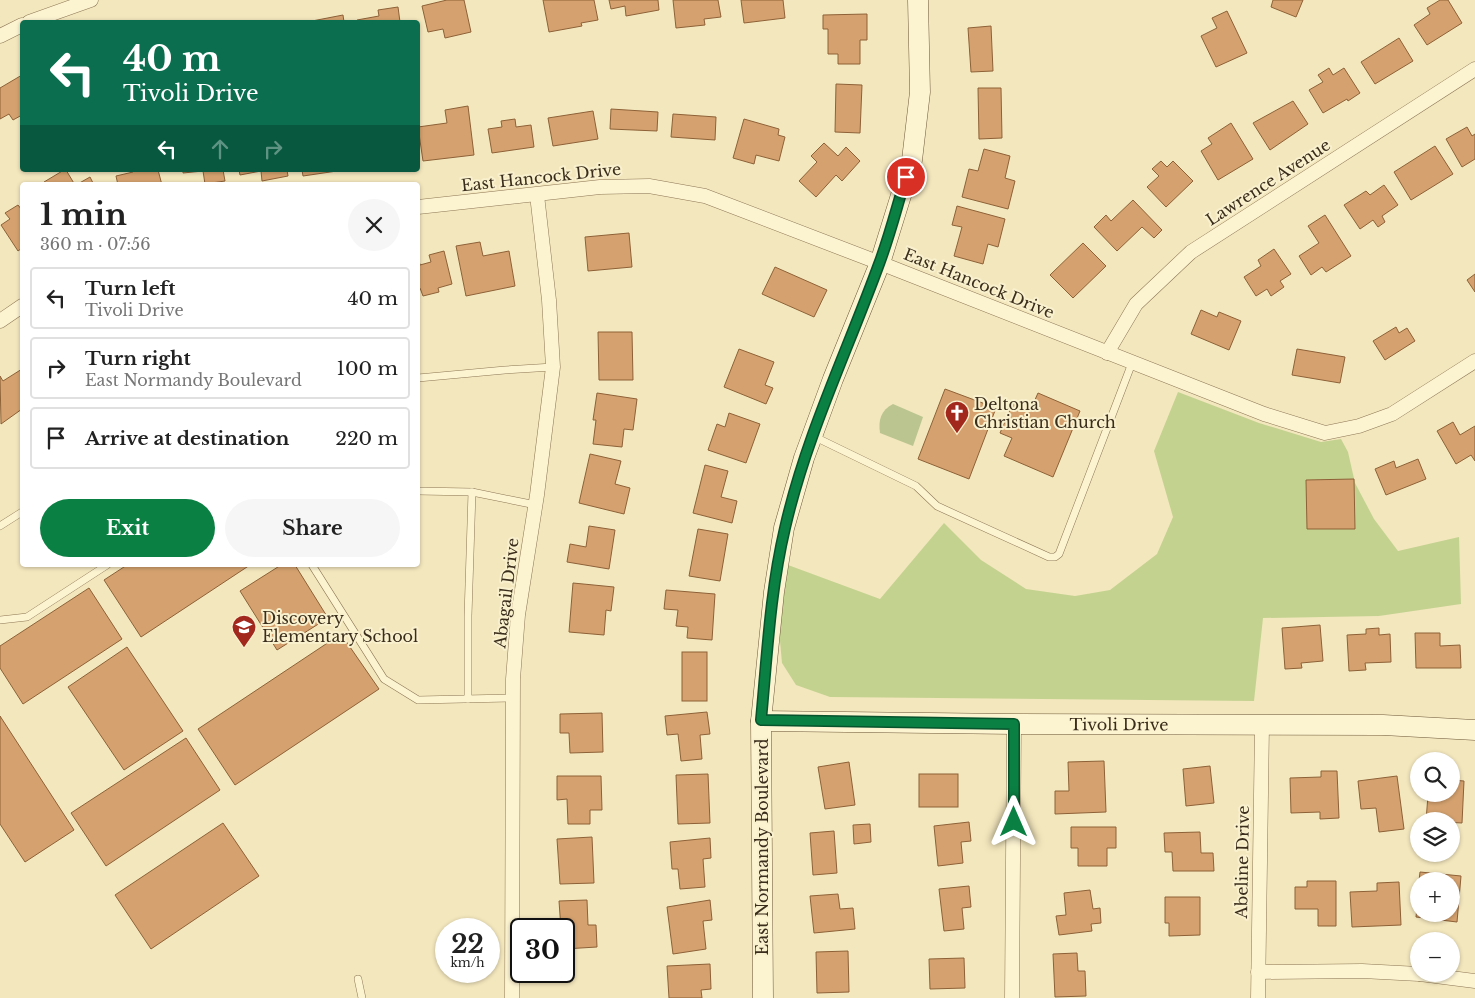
<!DOCTYPE html>
<html lang="en">
<head>
<meta charset="utf-8">
<style>
  :root { --surface:#fff; --page:#f6f6f6; --text:#222; --muted:#767676; --line:#e0e0e0; --accent:#0b8043 }
  body { margin:0; font-family:"Libre Baskerville",serif; background:var(--page); color:var(--text); height:100vh; display:flex; flex-direction:column; font-size:19px; white-space:nowrap }
  * { box-sizing:border-box; margin:0 }
  p { font-size:16px; color:var(--muted) }
  .icon { flex:none; width:28px; height:28px; fill:none; stroke:currentColor; stroke-width:2; stroke-linecap:round; stroke-linejoin:round }
  .map { position:relative; flex:1; overflow:hidden }
  .sheet { position:absolute; left:20px; top:182px; width:400px; height:385px; display:flex; flex-direction:column; background:var(--surface); border-radius:5px; box-shadow:0 1px 4px #0004 }
  .sheet>* { flex:none }
  .top-card { position:absolute; left:20px; top:20px; width:400px; height:152px; border-radius:5px; box-shadow:0 1px 4px #0004; background:#0b6e4f; color:#fff; overflow:hidden }
  .controls { position:absolute; left:1410px; top:752px; display:grid; gap:10px }
  .controls a { display:grid; place-items:center; width:50px; height:50px; border-radius:50%; background:var(--surface); box-shadow:0 1px 4px #0004; font-size:25px }
  .speed { position:absolute; left:435px; top:918px; display:flex; gap:10px; font-size:25px; font-weight:700; text-align:center }
  .speed>* { display:grid; place-content:center; width:65px; height:65px; border-radius:50%; background:var(--surface); box-shadow:0 1px 4px #0004; line-height:1 }
  .speed small { font-size:12px; font-weight:400 }
  .speed .limit { border:2px solid #111; border-radius:8px; background:#fff; color:#111 }
  .pin { position:absolute; display:grid; place-items:center; width:42px; height:42px; color:#fff; margin:-21px; border:2px solid #fff; border-radius:50%; box-shadow:0 1px 5px #0007 }
  .me { position:absolute; width:55px; margin:-28px; rotate:0deg; stroke-linejoin:round; filter:drop-shadow(0 0 4px #0008) }
  .turn { display:flex; align-items:center; gap:18px; height:105px; padding:0 20px; font-size:22px }
  .turn .icon { width:65px; height:65px; stroke-width:2.5 }
  .turn b { display:block; font-size:35px; line-height:42px }
  .lanes { display:flex; align-items:center; height:48px; padding:0 20px; background:#0003; justify-content:center; gap:25px; direction:ltr }
  .lanes .off { opacity:.35 }
  .round { display:grid; place-items:center; flex:none; width:52px; height:52px; border-radius:26px; background:var(--page) }
  .overview { display:flex; align-items:center; justify-content:space-between; height:85px; padding:0 20px }
  h1 { font-size:30px; font-weight:700; line-height:38px }
  .action { display:flex; gap:10px; margin-top:auto; padding:10px 20px }
  .action a { flex:1; height:58px; border-radius:30px; background:var(--accent); color:#fff; font-size:20px; font-weight:700; line-height:58px; text-align:center }
  .action a+a { background:var(--page); color:var(--text) }
  ul { padding:0; list-style:none }
  li { display:flex; align-items:center; gap:15px; height:62px; margin:0 10px 8px; padding:0 10px; border:2px solid var(--line); border-radius:5px }
  li div { flex:1 }
  li b { display:block; font-size:19px }
  li em { font-style:normal }
  .map>svg:first-child { display:block }
  .green { fill:#c4d290 }
  .cemetery { fill:#bac590 }
  .building { fill:#d5a26f; stroke:#8e6137 }
  .lines { fill:none; stroke-linecap:round; stroke-linejoin:round }
  .lane-casing { stroke:#8d7754; stroke-width:8 }
  .street-casing { stroke:#8d7754; stroke-width:15 }
  .secondary-casing { stroke:#6e5838; stroke-width:21 }
  .lane { stroke:#fcf3d1; stroke-width:7 }
  .street { stroke:#fcf3d1; stroke-width:14 }
  .secondary { stroke:#fcf3d1; stroke-width:20 }
  .route-casing { stroke:#07532c; stroke-width:12 }
  .route { stroke:#0b8043; stroke-width:9 }
  .labels { text-anchor:middle; stroke-width:4; stroke-linejoin:round; paint-order:stroke }
  .street-label { font-size:16px; fill:#3a2d1b; stroke:#f9f0ce }
  .poi-label { font-size:16px; fill:#3a2d1b; stroke:#f9f0ce; text-anchor:start }
</style>
</head>
<body>
<div class="map">
<svg width="1475" height="998" viewBox="0 0 1475 998">
  <rect width="100%" height="100%" fill="#f3e7bd"/>
  <polygon class="green" points="1178,392 1259,423 1321,442 1341,439 1348,452 1355,483 1374,519 1398,551 1459,537 1461,604 1379,616 1263,618 1254,701 830,697 796,685 782,663 779,630 788,565 880,599 944,523 981,560 1026,589 1075,596 1110,590 1157,554 1173,517 1154,451"/>
  <path class="cemetery" d="M893 404 923 417 913 446 880 433C878 420 881 410 893 404Z"/>
  <g class="building">
    <polygon points="447,0 464,0 471,32 445,38 443,29 428,32 422,6"/>
    <polygon points="543,0 594,0 598,20 581,23 582,26 549,32"/>
    <polygon points="609,0 658,0 659,10 626,16 625,6 611,9"/>
    <polygon points="673,0 718,0 721,17 704,19 705,25 676,28"/>
    <polygon points="741,0 783,0 785,18 744,23"/>
    <polygon points="1273,0 1303,0 1296,17 1271,7"/>
    <polygon points="1440,0 1448,0 1462,23 1427,45 1414,25 1430,14 1427,8"/>
    <polygon points="398,7 400,22 357,22 357,20 379,16 378,10"/>
    <polygon points="1227,11 1247,53 1216,67 1201,36 1217,28 1212,18"/>
    <polygon points="867,14 867,40 860,40 860,64 838,64 838,54 828,54 828,29 823,29 823,15"/>
    <polygon points="343,15 344,22 307,22"/>
    <polygon points="991,26 993,71 971,72 968,28"/>
    <polygon points="1399,38 1413,61 1375,84 1361,62"/>
    <polygon points="1329,68 1333,75 1344,68 1360,93 1348,101 1347,99 1323,113 1309,90 1323,82 1318,75"/>
    <polygon points="22,75 22,115 13,120 9,114 0,119 0,88"/>
    <polygon points="836,84 862,85 860,133 835,132"/>
    <polygon points="978,88 1001,88 1002,138 979,139"/>
    <polygon points="1293,101 1308,124 1270,150 1253,123"/>
    <polygon points="468,106 474,155 423,161 418,127 447,123 445,110"/>
    <polygon points="611,109 658,112 657,131 610,129"/>
    <polygon points="593,111 598,139 553,146 548,118"/>
    <polygon points="673,114 716,117 715,140 671,137"/>
    <polygon points="515,119 516,127 531,125 534,147 492,153 488,129 502,127 501,121"/>
    <polygon points="744,119 779,129 778,135 785,137 779,161 756,155 754,164 733,158"/>
    <polygon points="1231,123 1253,159 1218,180 1201,151 1212,144 1208,138"/>
    <polygon points="1467,127 1472,136 1475,134 1475,159 1462,167 1446,139"/>
    <polygon points="824,143 838,156 846,147 860,161 842,181 836,175 816,197 799,181 817,162 811,156"/>
    <polygon points="1435,146 1453,174 1411,200 1394,172"/>
    <polygon points="984,149 1010,156 1005,178 1015,181 1008,209 962,197 969,169 978,171"/>
    <polygon points="1161,161 1167,167 1173,161 1193,181 1166,207 1147,187 1159,176 1152,169"/>
    <polygon points="64,170 66,170 75,185 46,185 44,182"/>
    <polygon points="132,170 151,170 151,171 158,170 162,185 118,185 116,176 133,172"/>
    <polygon points="183,170 223,170 225,181 205,184 203,171 183,173"/>
    <polygon points="239,170 287,170 288,176 262,181 261,171 240,175"/>
    <polygon points="302,170 337,170 337,171 303,176"/>
    <polygon points="90,177 94,185 76,185"/>
    <polygon points="1384,185 1398,205 1382,216 1385,222 1378,227 1373,220 1360,229 1344,205 1366,191 1370,195"/>
    <polygon points="1133,200 1162,230 1154,238 1142,227 1117,251 1094,227 1106,215 1111,221"/>
    <polygon points="18,205 22,210 22,248 18,251 1,225 10,219 5,213"/>
    <polygon points="957,206 1005,219 998,247 988,244 983,264 954,256 962,227 952,225"/>
    <polygon points="1325,215 1351,256 1326,272 1322,267 1311,275 1299,256 1319,243 1308,226"/>
    <polygon points="629,233 632,267 588,271 585,237"/>
    <polygon points="480,242 483,256 509,251 515,286 466,296 456,246"/>
    <polygon points="1083,243 1106,266 1073,298 1050,275"/>
    <polygon points="1274,249 1291,274 1280,281 1284,287 1271,296 1267,289 1256,296 1244,277 1261,266 1258,260"/>
    <polygon points="444,251 452,284 438,288 439,292 423,296 420,288 418,288 418,255 420,265 431,262 429,255"/>
    <polygon points="775,267 827,290 814,317 762,294"/>
    <polygon points="1475,274 1475,292 1467,280"/>
    <polygon points="1201,310 1217,317 1219,312 1241,321 1229,350 1191,334"/>
    <polygon points="1396,327 1399,333 1407,328 1415,341 1385,360 1373,341"/>
    <polygon points="598,332 632,332 633,380 599,380"/>
    <polygon points="739,349 774,362 765,385 773,388 766,404 724,387"/>
    <polygon points="1297,349 1345,357 1340,383 1292,375"/>
    <polygon points="22,369 22,409 1,424 0,376 3,381"/>
    <polygon points="945,389 996,408 969,479 918,459"/>
    <polygon points="597,393 637,399 633,430 624,429 622,447 593,444 596,420 593,420"/>
    <polygon points="1038,393 1080,411 1053,477 1004,456 1012,438 1000,433 1013,403 1030,411"/>
    <polygon points="729,413 760,424 746,463 708,450 717,424 725,427"/>
    <polygon points="1453,422 1460,435 1475,426 1475,461 1471,455 1456,464 1437,431"/>
    <polygon points="590,454 621,461 615,484 630,488 624,514 579,503"/>
    <polygon points="1418,459 1426,479 1386,495 1375,469 1394,461 1396,468"/>
    <polygon points="705,465 728,471 721,497 737,501 732,523 693,513"/>
    <polygon points="1354,479 1355,529 1307,529 1306,480"/>
    <polygon points="589,526 615,530 609,569 567,562 570,544 586,547"/>
    <polygon points="698,529 728,534 720,581 689,576"/>
    <polygon points="127,565 250,565 141,637 104,580"/>
    <polygon points="281,565 295,565 328,618 277,650 240,591"/>
    <polygon points="573,583 614,587 611,611 606,610 604,635 569,632"/>
    <polygon points="89,588 122,639 23,704 0,668 0,646"/>
    <polygon points="666,590 715,594 712,640 687,638 688,627 676,626 678,610 664,609"/>
    <polygon points="1320,625 1323,661 1301,663 1302,668 1285,669 1282,628"/>
    <polygon points="1379,628 1379,635 1390,634 1391,662 1365,663 1366,670 1349,671 1347,635 1366,634 1366,629"/>
    <polygon points="1415,633 1440,633 1440,646 1460,645 1461,668 1416,668"/>
    <polygon points="341,634 379,689 235,785 198,729"/>
    <polygon points="127,647 183,731 124,770 68,687"/>
    <rect x="682" y="652" width="25" height="49"/>
    <polygon points="707,712 710,734 700,735 702,759 681,761 678,734 667,735 665,716"/>
    <polygon points="602,713 603,752 570,753 569,733 560,733 560,714"/>
    <polygon points="0,716 74,830 25,862 0,824"/>
    <polygon points="186,738 220,790 106,866 71,813"/>
    <polygon points="1104,761 1106,812 1055,814 1055,791 1069,791 1068,762"/>
    <polygon points="849,762 855,805 825,809 818,767"/>
    <polygon points="1210,766 1214,803 1186,806 1183,769"/>
    <polygon points="1321,771 1337,771 1339,818 1320,819 1320,812 1291,813 1290,778 1321,777"/>
    <polygon points="708,774 710,823 678,824 676,775"/>
    <rect x="919" y="774" width="39" height="33"/>
    <polygon points="557,776 601,776 602,810 590,810 590,824 568,824 567,799 557,800"/>
    <polygon points="1397,776 1404,829 1379,832 1376,808 1361,809 1358,781"/>
    <polygon points="1451,780 1464,781 1462,823 1426,821 1428,795 1446,795 1446,794 1451,794"/>
    <polygon points="969,822 971,841 961,842 963,863 938,866 934,826"/>
    <polygon points="223,823 259,876 151,949 115,895"/>
    <polygon points="870,824 871,842 854,844 853,825"/>
    <polygon points="1071,827 1116,827 1116,848 1107,848 1107,866 1078,866 1078,848 1071,848"/>
    <polygon points="834,831 837,873 813,875 810,833"/>
    <polygon points="1200,832 1201,853 1213,853 1214,871 1173,871 1172,852 1165,852 1164,833"/>
    <polygon points="592,837 594,883 560,884 557,839"/>
    <polygon points="710,838 711,858 703,859 705,887 680,889 678,869 672,869 670,842"/>
    <polygon points="1420,872 1461,876 1457,922 1416,917 1419,888 1419,914 1451,914 1451,881 1419,881"/>
    <polygon points="1307,881 1336,881 1336,926 1318,926 1318,909 1295,909 1295,887 1307,887"/>
    <polygon points="1399,882 1401,925 1352,927 1350,892 1377,891 1377,883"/>
    <polygon points="969,886 971,907 962,908 964,929 944,931 939,889"/>
    <polygon points="1090,890 1093,909 1100,908 1101,923 1091,924 1092,931 1059,935 1056,916 1066,915 1064,893"/>
    <polygon points="838,894 840,909 853,908 855,929 814,933 810,896"/>
    <polygon points="1165,897 1200,897 1200,935 1169,936 1169,923 1165,923"/>
    <polygon points="587,900 588,925 596,925 597,947 564,949 564,929 561,929 559,901"/>
    <polygon points="710,900 712,920 703,921 706,949 673,954 667,907"/>
    <polygon points="848,951 849,992 817,993 816,952"/>
    <polygon points="1077,953 1078,971 1085,971 1086,996 1055,997 1053,954"/>
    <polygon points="964,958 965,988 930,989 929,959"/>
    <polygon points="710,964 711,989 701,990 702,998 669,998 667,966"/>
  </g>
  <g class="lines">
    <defs>
      <g id="lane">
        <polyline points="418,378 505,370 553,367"/>
        <polyline points="813,436 916,486 937,506 1049,557 1055,557 1059,554 1132,363"/>
        <polyline points="418,491 472,492 536,505"/>
        <polyline points="0,526 22,512"/>
        <polyline points="312,565 384,679 418,700 513,698"/>
        <polyline points="0,620 27,617 107,565"/>
        <polyline points="468,699 468,616 472,492"/>
        <polyline points="358,979 362,998"/>
      </g>
      <g id="street">
        <polyline points="29,22 91,0"/>
        <polyline points="0,36 22,25"/>
        <polyline points="418,207 600,187 649,186 705,196 880,263 1264,414 1325,433 1359,426 1392,414 1475,361"/>
        <polyline points="0,321 22,306"/>
        <polyline points="1107,353 1136,304 1191,252 1475,69"/>
        <polyline points="1258,972 1362,971 1419,974"/>
        <polyline points="1420,974 1475,981"/>
        <polyline points="512,998 513,679 518,615 537,495 553,367 549,300 537,195"/>
        <polyline points="1012,998 1014,724"/>
        <polyline points="1258,998 1262,726"/>
      </g>
      <g id="secondary">
        <path id="s1" d="M761 721 1014 724 1383 725 1475 730"/>
        <polyline points="763,998 761,721 774,592 784,528 804,458 833,379 880,263 912,160 920,92 918,0"/>
      </g>
    </defs>
    <use href="#lane" class="lane-casing"/>
    <use href="#street" class="street-casing"/>
    <use href="#secondary" class="secondary-casing"/>
    <use href="#lane" class="lane"/>
    <use href="#street" class="street"/>
    <use href="#secondary" class="secondary"/>
  </g>
  <g class="lines">
    <defs>
      <path id="route" d="M906 177C897 206 890 235 879 264 847 352 806 436 785 528 770 591 767 657 761 720L1014 724V822"/>
    </defs>
    <use href="#route" class="route-casing"/>
    <use href="#route" class="route"/>
  </g>
  <defs>
    <symbol id="church-pin" viewBox="-11 -11 22 30"><path d="M0 17L-7.5 6A9.5 9.5 0 1 1 7.5 6Z" fill="#a2281e" stroke="#f9f0ce"/><path d="M-1.2-6h2.4v3.5h3.3v2.4h-3.3V6h-2.4V-.1h-3.3v-2.4h3.3Z" fill="#fff"/></symbol>
    <symbol id="school-pin" viewBox="-11 -11 22 30"><path d="M0 17L-7.5 6A9.5 9.5 0 1 1 7.5 6Z" fill="#a2281e" stroke="#f9f0ce"/><path d="M0-5L7-2L0 1L-7-2ZM-4 1L0 2.5L4 1V4Q0 6-4 4Z" fill="#fff"/></symbol>
  </defs>
  <g fill-rule="evenodd">
    <use href="#church-pin" x="943" y="399" width="28" height="38"/>
    <use href="#school-pin" x="230" y="613" width="28" height="38"/>
  </g>
  <g class="labels">
    <g class="street-label">
      <text transform="translate(541 177) rotate(-6)" y="6">East Hancock Drive</text>
      <text transform="translate(1268 182) rotate(-33)" y="6">Lawrence Avenue</text>
      <text transform="translate(979 283) rotate(22)" y="6">East Hancock Drive</text>
      <text transform="translate(506 593) rotate(-83)" y="6">Abagail Drive</text>
      <text dy="6" stroke="none"><textPath href="#s1" startOffset="358">Tivoli Drive</textPath></text>
      <text transform="translate(762 847) rotate(-90)" y="6">East Normandy Boulevard</text>
      <text transform="translate(1242 862) rotate(-89)" y="6">Abeline Drive</text>
    </g>
    <g class="poi-label">
      <text x="974" y="410">Deltona<tspan x="974" dy="18">Christian Church</tspan></text>
      <text x="262" y="624">Discovery<tspan x="262" dy="18">Elementary School</tspan></text>
    </g>
  </g>
</svg>
<div class="controls">
<a><svg class="icon" aria-label="search" viewBox="0 0 24 24"><circle cx="10" cy="10" r="6"/><path d="M15 15l6 6"/></svg></a>
<a><svg class="icon" aria-label="layers" viewBox="0 0 24 24"><path d="M12 4l9 5-9 5-9-5zM3 14l9 5 9-5"/></svg></a>
<a>+</a>
<a>−</a>
</div>
<div class="speed"><div>22<small>km/h</small></div><div class="limit">30</div></div>
<div class="pin" style="left:906px;top:177px;background:#d93025"><svg class="icon" aria-label="arrive" viewBox="0 0 24 24"><path d="M6 21V4h12l-3 4 3 4H6"/></svg></div>
<svg class="me" style="left:1014px;top:822px" viewBox="-20 -20 40 40"><path d="M0-17L14 15 0 8-14 15z" fill="#0b8043" stroke="#fff" stroke-width="4"/></svg>
<div class="top-card">
<div class="turn"><svg class="icon" aria-label="left" viewBox="0 0 24 24"><path d="M17 20v-9H6M10 6l-5 5 5 5"/></svg><div><b>40 m</b>Tivoli Drive</div></div>
<div class="lanes"><svg class="icon" aria-label="left" viewBox="0 0 24 24"><path d="M17 20v-9H6M10 6l-5 5 5 5"/></svg><svg class="icon off" aria-label="ahead" viewBox="0 0 24 24"><path d="M12 20V5M6 11l6-6 6 6"/></svg><svg class="icon off" aria-label="right" viewBox="0 0 24 24"><path d="M7 20v-9h11M14 6l5 5-5 5"/></svg></div>
</div>
<section class="sheet">
<div class="overview"><div><h1>1 min</h1><p>360 m · 07:56</p></div><a class="round"><svg class="icon" aria-label="close" viewBox="0 0 24 24"><path d="M6 6l12 12M18 6L6 18"/></svg></a></div>
<ul>
<li><svg class="icon" aria-label="left" viewBox="0 0 24 24"><path d="M17 20v-9H6M10 6l-5 5 5 5"/></svg><div><b>Turn left</b><p>Tivoli Drive</p></div><em>40 m</em></li>
<li><svg class="icon" aria-label="right" viewBox="0 0 24 24"><path d="M7 20v-9h11M14 6l5 5-5 5"/></svg><div><b>Turn right</b><p>East Normandy Boulevard</p></div><em>100 m</em></li>
<li><svg class="icon" aria-label="arrive" viewBox="0 0 24 24"><path d="M6 21V4h12l-3 4 3 4H6"/></svg><div><b>Arrive at destination</b></div><em>220 m</em></li>
</ul>
<div class="action"><a>Exit</a><a>Share</a></div>
</section>
</div>
</body>
</html>
